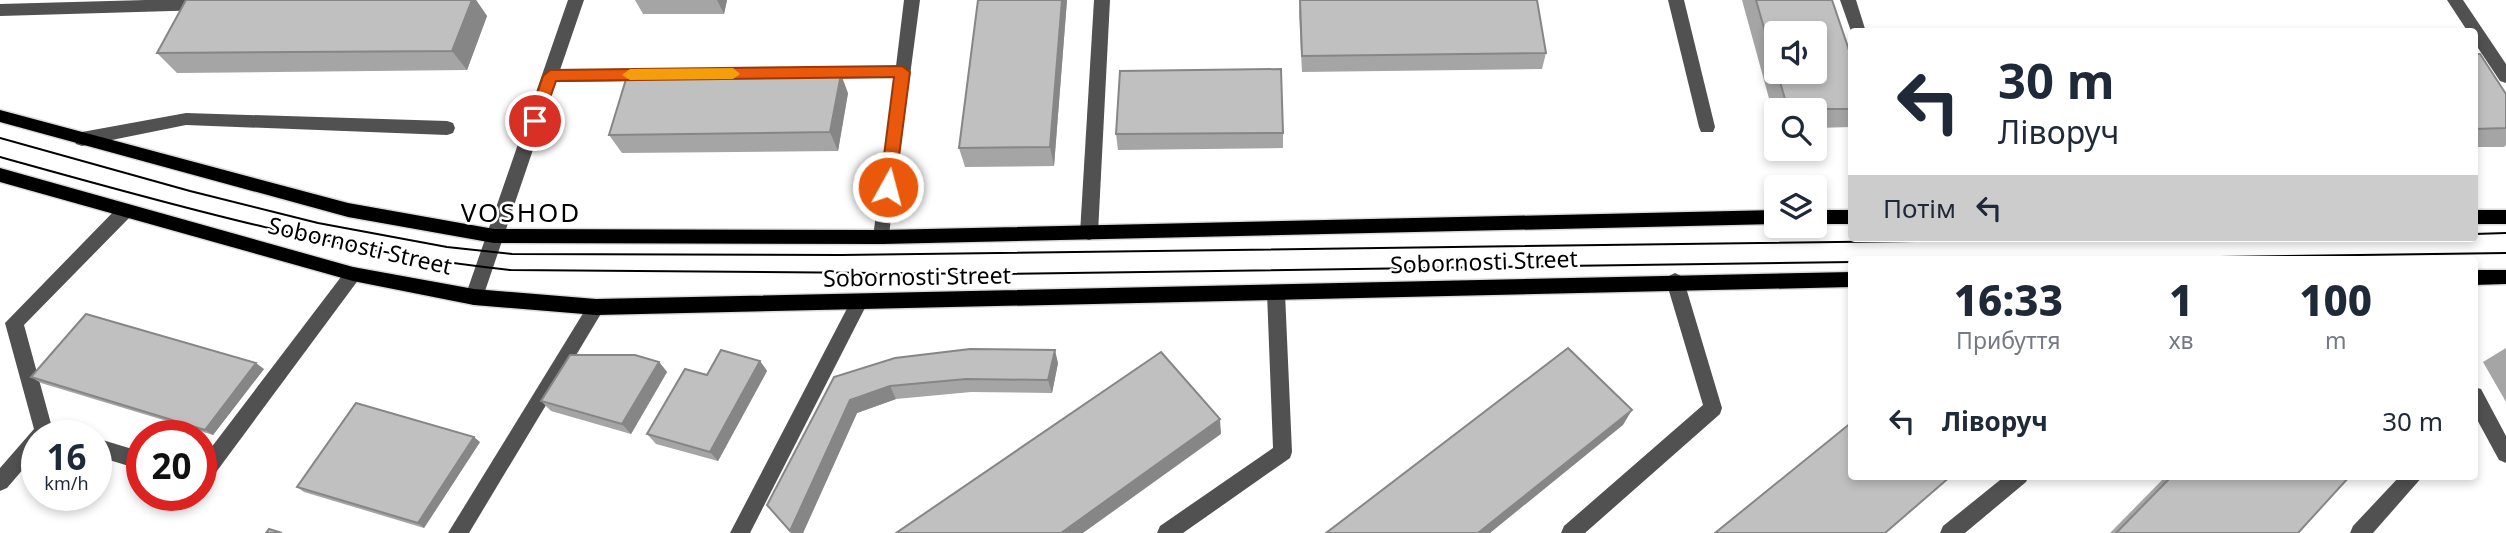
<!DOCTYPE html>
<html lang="uk">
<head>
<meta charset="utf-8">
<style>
  :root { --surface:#fff; --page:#f6f6f7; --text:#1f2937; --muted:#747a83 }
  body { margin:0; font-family:"Noto Sans",sans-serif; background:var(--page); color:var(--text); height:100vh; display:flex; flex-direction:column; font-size:26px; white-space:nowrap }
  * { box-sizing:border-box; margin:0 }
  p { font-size:23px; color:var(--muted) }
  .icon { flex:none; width:38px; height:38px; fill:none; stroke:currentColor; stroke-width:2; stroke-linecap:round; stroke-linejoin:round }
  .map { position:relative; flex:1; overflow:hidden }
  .details { position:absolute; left:1848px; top:256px; width:630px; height:224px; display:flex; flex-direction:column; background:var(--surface); border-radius:7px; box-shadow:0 4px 10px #0003 }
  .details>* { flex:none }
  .top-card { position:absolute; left:1848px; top:28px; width:630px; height:214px; border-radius:7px; box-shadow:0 4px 10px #0003; background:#fff; color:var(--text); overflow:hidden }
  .fabs { position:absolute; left:1764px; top:21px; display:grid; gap:14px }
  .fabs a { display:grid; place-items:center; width:63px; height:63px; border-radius:7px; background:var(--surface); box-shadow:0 4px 10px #0003; font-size:35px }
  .speed { position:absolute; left:21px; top:420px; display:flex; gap:14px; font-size:35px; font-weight:700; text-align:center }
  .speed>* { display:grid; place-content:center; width:91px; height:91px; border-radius:50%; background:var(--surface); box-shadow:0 4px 10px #0003; line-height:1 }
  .speed small { font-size:18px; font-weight:400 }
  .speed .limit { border:10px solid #d22; background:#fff; color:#111 }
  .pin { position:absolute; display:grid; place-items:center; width:60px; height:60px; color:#fff; margin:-30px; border:4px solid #fff; border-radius:50%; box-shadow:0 2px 7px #0007 }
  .me { position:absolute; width:77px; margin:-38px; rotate:7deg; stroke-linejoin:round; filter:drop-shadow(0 0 5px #0008) }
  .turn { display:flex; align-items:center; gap:24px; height:147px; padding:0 35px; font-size:32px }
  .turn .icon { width:91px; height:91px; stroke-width:2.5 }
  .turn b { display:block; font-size:49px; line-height:60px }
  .then { display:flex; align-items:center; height:66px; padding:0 35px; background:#0003; gap:14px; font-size:26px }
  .eta { display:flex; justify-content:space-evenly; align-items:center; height:119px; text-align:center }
  .eta b { font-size:42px; font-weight:800; line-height:49px }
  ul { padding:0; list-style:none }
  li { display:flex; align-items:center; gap:21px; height:91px; padding:0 35px }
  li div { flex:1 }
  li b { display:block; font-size:26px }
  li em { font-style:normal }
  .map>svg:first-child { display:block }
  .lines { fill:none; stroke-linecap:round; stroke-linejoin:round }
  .major-casing { stroke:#dbdbdb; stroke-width:3 }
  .minor { fill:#515151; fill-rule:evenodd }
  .major { fill:#000; fill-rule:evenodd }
  .tram { stroke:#000; stroke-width:2 }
  .wall { fill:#a5a5a5; fill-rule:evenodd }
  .shaded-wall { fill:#868686 }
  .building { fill:#c0c0c0; stroke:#868686; stroke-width:2 }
  .route { fill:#ea580c; stroke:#983908; stroke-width:2 }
  .slow { fill:#f59e0b }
  .labels { text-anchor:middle; stroke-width:5; stroke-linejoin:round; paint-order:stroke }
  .street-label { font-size:23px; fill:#000; stroke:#fff }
  .quarter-label { font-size:26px; letter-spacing:2px; fill:#000; stroke:#fff }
</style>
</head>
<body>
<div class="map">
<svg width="2506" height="533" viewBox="0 0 2506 533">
  <rect width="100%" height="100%" fill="#fff"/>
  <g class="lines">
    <defs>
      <g id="major">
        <polygon points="0,110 348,203 494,229 882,230 1776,210 1776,224 882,244 494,243 348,217 0,122"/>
        <polygon points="0,168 353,267 474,289 596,299 1852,272 1852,287 596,315 474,305 353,281 0,182"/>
        <rect x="1815" y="210" width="37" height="14"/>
        <rect x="2474" y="210" width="32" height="14"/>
        <polygon points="2474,270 2506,270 2506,284 2474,285"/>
      </g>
    </defs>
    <use href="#major" class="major-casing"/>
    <g class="minor">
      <polygon points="146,0 211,0 214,4 206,10 0,16 0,4"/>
      <polygon points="568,0 584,0 560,70 896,66 904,0 920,0 888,242 882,244 876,242 873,237 894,78 556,82 483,297 480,302 474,305 468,302 465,297"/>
      <polygon points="1094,0 1110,0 1098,233 1095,238 1089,240 1083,238 1080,233"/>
      <polygon points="1668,0 1684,0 1715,127 1713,132 1701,132 1699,127"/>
      <polygon points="1840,0 1856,0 1866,32 1852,32 1852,34"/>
      <polygon points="2447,0 2463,0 2506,64 2506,83 2500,81 2474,42 2474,32 2468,32"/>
      <polygon points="186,113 447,121 453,123 455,128 453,133 447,135 186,125 82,146 76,144 74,139 76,134 82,132"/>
      <polygon points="124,205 130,207 133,212 130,217 24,325 53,431 51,436 37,436 37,453 7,488 0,491 0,468 34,429 5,323 118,207"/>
      <polygon points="353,267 359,269 362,274 359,279 208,483 201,486 201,461 347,269"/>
      <polygon points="1675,273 1681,276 1684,281 1722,408 1720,414 1585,533 1561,533 1564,526 1703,405 1666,281 1669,276"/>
      <polygon points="1276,285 1282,288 1285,293 1292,452 1290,458 1183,533 1157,533 1160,526 1273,448 1267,293 1270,288"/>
      <polygon points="859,294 865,297 868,302 750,533 730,533 853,297"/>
      <polygon points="596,299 602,302 605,307 602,312 469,533 448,533 590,302"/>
      <polygon points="2474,387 2481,389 2506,436 2506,463 2499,460 2474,414"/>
      <polygon points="96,438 142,452 142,470 96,456"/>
      <polygon points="2005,476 2029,476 2026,482 1965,533 1940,533 1943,526"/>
      <polygon points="2400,476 2423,476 2373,533 2350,533 2353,526"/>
    </g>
    <use href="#major" class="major"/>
    <g class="tram">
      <polyline points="0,138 190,191 318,223 447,247 512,254 841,255 2146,238"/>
      <path d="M0 157C169 204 336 252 511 270L996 274 1852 262"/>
      <polyline points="2474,234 2506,233"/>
      <polyline points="2083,259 2506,253"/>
    </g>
  </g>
  <g class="wall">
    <polygon points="186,0 476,0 487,16 467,70 177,73 157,53"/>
    <polygon points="635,0 727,0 724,14 643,14"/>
    <polygon points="978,0 1067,0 1054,166 965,167 959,148"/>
    <polygon points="1300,0 1546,53 1542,69 1302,72 1299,13"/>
    <path d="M1742 0H1832L1852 59V127L1815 128V110H1776V124ZM1776 33 1815 72H1776Z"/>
    <polygon points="2474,54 2506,94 2506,145 2504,147 2474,147"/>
    <polygon points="848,93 838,151 622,153 609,135"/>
    <polygon points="1283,133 1283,148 1118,150 1116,134"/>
    <polygon points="2506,348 2506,402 2483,362"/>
    <polygon points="760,361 767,371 718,461 656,444 647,434 707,375"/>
    <polygon points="659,362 667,372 631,434 551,411 541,401"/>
    <polygon points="1058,363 1052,393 971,392 896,399 857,413 803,533 791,533 767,505 834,377"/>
    <polygon points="264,369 213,435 41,383 31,377"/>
    <polygon points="480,442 424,528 304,492 297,487"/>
    <polygon points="2166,476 2350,476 2298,533 2110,533"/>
  </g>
  <g class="shaded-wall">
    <polygon points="472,0 476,0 487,16 467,70 452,51"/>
    <polygon points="717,0 727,0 724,14"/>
    <polygon points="1062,0 1067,0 1054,166 1050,147"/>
    <polygon points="841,74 848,93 838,151 830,132"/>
    <polygon points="1055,350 1058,363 1052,393 1048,380"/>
    <polygon points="760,361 767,371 718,461 710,452"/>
    <polygon points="659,362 667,372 631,434 622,424"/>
    <polygon points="256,363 264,369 213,435 205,430"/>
    <polygon points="890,386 896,399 857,413 803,533 792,533 790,531 850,400"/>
    <polygon points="1632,410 1623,425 1490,533 1478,533"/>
    <polygon points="1220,419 1221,434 1083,533 1061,533"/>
    <polygon points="474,437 480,442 424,528 418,523"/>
  </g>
  <g class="building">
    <polygon points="186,0 472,0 452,51 157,53"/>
    <polygon points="978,0 1062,0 1050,147 959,148"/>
    <polygon points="1300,0 1537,0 1546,53 1302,56"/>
    <polygon points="1756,0 1832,0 1852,59 1852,109 1788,109 1777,72 1815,72 1815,33 1776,33 1776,70"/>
    <polygon points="2474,54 2480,54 2506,94 2506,128 2474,129"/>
    <polygon points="1281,69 1283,133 1116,134 1120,71"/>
    <polygon points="841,74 830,132 609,135 627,76"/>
    <polygon points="86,314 256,363 205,430 31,377"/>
    <polygon points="1568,348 1632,410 1478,533 1326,533"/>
    <polygon points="970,349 1055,350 1048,380 966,379 890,386 850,400 790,531 767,505 834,377 895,358"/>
    <polygon points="721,350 760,361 710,452 647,434 685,369 707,375"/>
    <polygon points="1161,352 1220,419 1061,533 896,533"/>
    <polygon points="570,355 635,355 659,362 622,424 541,401"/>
    <polygon points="356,403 474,437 418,523 297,487"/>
    <polygon points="1852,422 1852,476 1951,476 1885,533 1715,533"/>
    <polygon points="2172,476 2350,476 2298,533 2116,533"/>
    <polygon points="269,529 282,533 266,533"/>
  </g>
  <polygon class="route" points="902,66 910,72 895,187 888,193 880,187 894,77 556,81 540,126 535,127 528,121 543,76 550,70"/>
  <polygon class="slow" points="733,68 740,74 733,79 630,80 622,75 630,69"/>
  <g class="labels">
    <g class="street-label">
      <text transform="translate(360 246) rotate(13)" y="8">Sobornosti Street</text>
      <text transform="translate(1484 262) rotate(-2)" y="8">Sobornosti Street</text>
      <text transform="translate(917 277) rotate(-1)" y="8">Sobornosti Street</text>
    </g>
    <g class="quarter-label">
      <text x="521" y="222">VOSHOD</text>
    </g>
  </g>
</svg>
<div class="fabs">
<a><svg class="icon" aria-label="sound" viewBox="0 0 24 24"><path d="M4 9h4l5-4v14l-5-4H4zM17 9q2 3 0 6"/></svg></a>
<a><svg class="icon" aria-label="search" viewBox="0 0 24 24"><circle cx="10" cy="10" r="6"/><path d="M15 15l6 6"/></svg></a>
<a><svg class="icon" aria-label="layers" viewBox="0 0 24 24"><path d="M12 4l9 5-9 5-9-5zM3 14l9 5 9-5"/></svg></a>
</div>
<div class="speed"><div>16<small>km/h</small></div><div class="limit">20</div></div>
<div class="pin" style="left:535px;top:121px;background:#d93025"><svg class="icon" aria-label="arrive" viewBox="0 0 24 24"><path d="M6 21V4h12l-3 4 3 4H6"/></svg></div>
<svg class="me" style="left:888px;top:187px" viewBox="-20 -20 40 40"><circle r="17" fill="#ea580c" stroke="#fff" stroke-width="3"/><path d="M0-11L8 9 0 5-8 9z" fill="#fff"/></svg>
<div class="top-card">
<div class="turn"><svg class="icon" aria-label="left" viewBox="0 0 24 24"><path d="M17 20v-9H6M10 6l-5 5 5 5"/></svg><div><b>30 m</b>Ліворуч</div></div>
<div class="then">Потім<svg class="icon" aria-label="left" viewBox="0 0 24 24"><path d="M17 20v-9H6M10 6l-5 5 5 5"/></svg></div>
</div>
<section class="details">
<div class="eta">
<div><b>16:33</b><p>Прибуття</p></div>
<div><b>1</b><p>хв</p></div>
<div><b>100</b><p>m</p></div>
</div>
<ul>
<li><svg class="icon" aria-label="left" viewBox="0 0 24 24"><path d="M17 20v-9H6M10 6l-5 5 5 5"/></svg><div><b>Ліворуч</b></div><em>30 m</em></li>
</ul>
</section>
</div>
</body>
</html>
